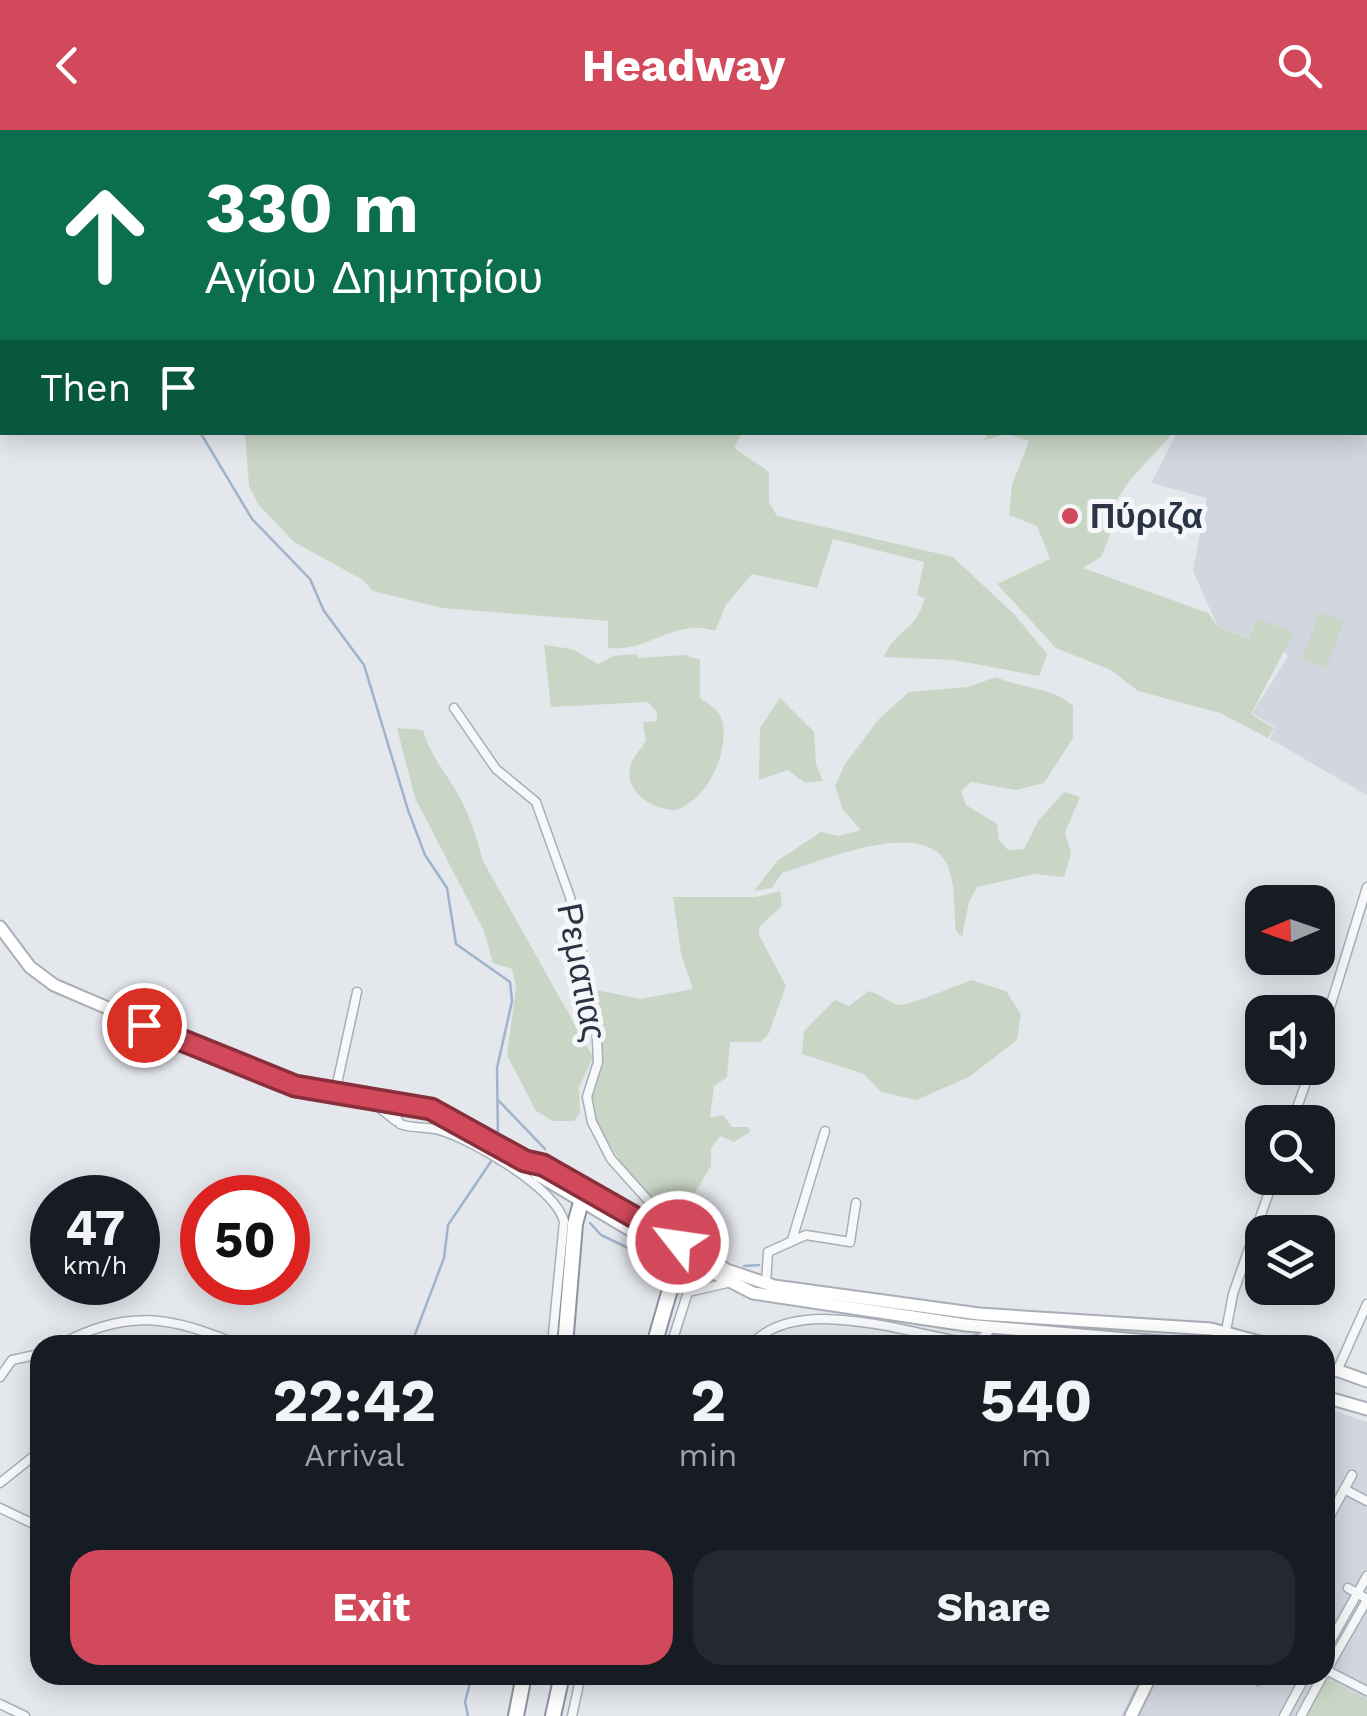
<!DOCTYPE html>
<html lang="en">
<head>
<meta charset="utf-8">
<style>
  :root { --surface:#171b24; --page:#242831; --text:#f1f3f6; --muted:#9ea1a6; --accent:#d1495b }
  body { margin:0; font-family:"Work Sans",sans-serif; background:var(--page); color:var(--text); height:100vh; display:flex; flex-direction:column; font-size:38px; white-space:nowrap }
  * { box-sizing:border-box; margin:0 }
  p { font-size:32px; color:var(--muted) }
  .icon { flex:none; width:55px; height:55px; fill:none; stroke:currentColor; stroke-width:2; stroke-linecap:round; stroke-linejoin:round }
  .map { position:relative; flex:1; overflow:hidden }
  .drawer { position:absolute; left:30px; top:1205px; width:1305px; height:350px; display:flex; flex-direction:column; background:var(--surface); border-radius:30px; box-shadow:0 5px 25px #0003 }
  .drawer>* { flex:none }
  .banner { position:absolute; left:0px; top:0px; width:1368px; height:305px; box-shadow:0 5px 25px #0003; background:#0b6e4f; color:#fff; overflow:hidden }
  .needle { width:65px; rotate:268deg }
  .buttons { position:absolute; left:1245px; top:755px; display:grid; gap:20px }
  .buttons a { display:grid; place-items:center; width:90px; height:90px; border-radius:20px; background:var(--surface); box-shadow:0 5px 25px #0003; font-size:50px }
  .speed { position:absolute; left:30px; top:1045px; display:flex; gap:20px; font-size:50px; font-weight:700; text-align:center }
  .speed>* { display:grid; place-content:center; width:130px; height:130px; border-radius:50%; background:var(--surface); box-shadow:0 5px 25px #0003; line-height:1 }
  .speed small { font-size:25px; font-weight:400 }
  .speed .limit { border:15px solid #d22; background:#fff; color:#111 }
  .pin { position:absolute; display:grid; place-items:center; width:85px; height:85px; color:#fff; margin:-42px; border:5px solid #fff; border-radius:50%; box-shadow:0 2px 10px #0007 }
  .me { position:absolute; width:110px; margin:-55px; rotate:300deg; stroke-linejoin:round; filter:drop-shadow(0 0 8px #0008) }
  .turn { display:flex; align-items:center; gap:35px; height:210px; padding:0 40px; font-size:45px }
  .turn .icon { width:130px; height:130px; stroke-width:2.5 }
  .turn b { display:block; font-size:70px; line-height:85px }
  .then { display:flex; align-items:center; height:95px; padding:0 40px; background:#0003; gap:20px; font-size:38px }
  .eta { display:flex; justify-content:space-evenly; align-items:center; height:170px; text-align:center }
  .eta b { font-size:60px; font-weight:700; line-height:70px }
  .action { display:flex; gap:20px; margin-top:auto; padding:20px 40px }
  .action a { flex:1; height:115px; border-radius:30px; background:var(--accent); color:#fff; font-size:40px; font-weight:700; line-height:115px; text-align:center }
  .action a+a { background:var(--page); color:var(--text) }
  header { display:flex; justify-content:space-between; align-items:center; height:130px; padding:0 40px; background:var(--accent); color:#fff; font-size:45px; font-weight:700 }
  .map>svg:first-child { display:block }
  .built { fill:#d2d6de }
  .green { fill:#c9d6c5 }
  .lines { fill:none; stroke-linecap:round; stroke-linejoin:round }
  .stream { stroke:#9fb4cc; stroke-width:2.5 }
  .street-casing { stroke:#a9aeb7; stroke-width:11 }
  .secondary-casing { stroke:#a9aeb7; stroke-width:15 }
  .highway-casing { stroke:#8b94a3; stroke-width:18 }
  .street { stroke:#f7f8fa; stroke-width:8 }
  .secondary { stroke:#fff; stroke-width:11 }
  .highway { stroke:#fff; stroke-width:14 }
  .route-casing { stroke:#882f3b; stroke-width:25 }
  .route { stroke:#d1495b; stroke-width:18 }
  .poi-dot { fill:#d1495b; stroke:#f4f6f9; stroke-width:4 }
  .labels { text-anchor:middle; stroke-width:10; stroke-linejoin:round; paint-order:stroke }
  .poi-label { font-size:35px; font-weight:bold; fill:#2b3445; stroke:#f4f6f9; text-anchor:start }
  .street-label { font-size:35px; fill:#2b3445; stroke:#f4f6f9 }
</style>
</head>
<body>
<header><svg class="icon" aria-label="back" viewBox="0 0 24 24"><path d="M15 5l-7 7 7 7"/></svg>Headway<svg class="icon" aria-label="search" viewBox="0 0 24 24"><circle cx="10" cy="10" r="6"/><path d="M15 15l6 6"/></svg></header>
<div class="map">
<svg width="1367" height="1586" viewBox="0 0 1367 1586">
  <rect width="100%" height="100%" fill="#e4e7ec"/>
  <g class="built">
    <polygon points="1367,104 1367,665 1270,609 1275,597 1252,583 1288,527 1284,521 1218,497 1193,441 1207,368 1151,353 1177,303 1365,302"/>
    <polygon points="1325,1278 1367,1292 1367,1586 1121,1586 1141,1545 1325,1545"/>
  </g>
  <g class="green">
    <polygon points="989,302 1173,303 1130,350 1114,374 1113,397 1101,427 1083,438 1208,483 1218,497 1249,509 1257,489 1294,502 1251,584 1274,598 1268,608 1220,583 1138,561 1111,540 1056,518 997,454 1050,429 1037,396 1009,385 1012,355 1029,311 1007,304 984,310"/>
    <path d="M245 303H742L734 318 769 342V372L777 386 953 427 1014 484 1047 524 1039 546 954 530 884 527C897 497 915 503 925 468L917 465 924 432 833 409 817 458 752 444 726 475 715 501C676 487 648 523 608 518V491L442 478 373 461 363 450 294 412 258 374 249 356Z"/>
    <polygon points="1320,482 1344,491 1326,538 1302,529"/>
    <path d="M544 515 572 519 598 534 613 526 636 524 639 528 685 525 700 530V568C708 574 719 579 722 590 730 621 708 670 676 680 653 681 620 660 632 632 635 624 642 619 646 610L643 592 657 591V582L648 572 551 577Z"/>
    <path d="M996 547C1023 559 1052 557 1073 576V608L1044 653 1016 660 971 652 961 661 966 675 997 694 999 710 1008 720 1024 719 1038 691 1064 662 1080 667 1065 703 1071 723 1064 747 1034 744 977 757 969 772 962 807 956 801C954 781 956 749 945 731 918 688 820 732 782 743L772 758 754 761 777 731 821 702 838 706 861 700 843 680 835 656 845 634 879 589 909 562 968 557Z"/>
    <polygon points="780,568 814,602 816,634 823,651 805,653 788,640 759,650 760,598"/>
    <path d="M397 598 423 600C430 624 441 636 453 656 468 680 476 704 483 731L593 927 579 957 580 983 574 991H553L536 981 507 925 516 857 512 839 493 833 484 801 415 668Z"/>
    <polygon points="780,761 782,776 759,797 759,805 786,856 768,905 760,912 730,912 727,947 714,956 710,988 723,985 732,997 749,997 750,1002 734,1012 720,1006 711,1018 711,1036 689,1072 707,1099 726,1109 720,1119 704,1119 629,1045 600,999 590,970 600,937 591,859 641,869 693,859 681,824 673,767 756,767"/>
    <path d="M971 850 1006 861 1021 884 1017 910 969 947 916 970 881 962 864 944 802 924 804 901 835 870 849 876 869 861C880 864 890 873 900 875 907 876 961 854 971 850Z"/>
    <polygon points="1327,1548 1367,1570 1367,1586 1305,1586"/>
  </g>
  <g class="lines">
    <g class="stream">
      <polyline points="120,2 120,0"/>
      <polyline points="200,302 252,389 310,449 324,481 364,535 408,680 425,725 447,758 456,814 510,852 512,871 497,938 498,1010"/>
      <polyline points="498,970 545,1019"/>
      <polyline points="590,1093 601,1105 670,1138"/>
      <polyline points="744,1136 759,1135"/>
      <polyline points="411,1215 444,1128 448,1095 494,1027"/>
      <polyline points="468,1586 465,1572 472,1545"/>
    </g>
    <defs>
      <g id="street">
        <polyline points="732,2 732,0"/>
        <polyline points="1023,2 1025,0"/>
        <polyline points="0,9 2,9"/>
        <polyline points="1365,101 1367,100"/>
        <polyline points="454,578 496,639 536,672 570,767 596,888 598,932 587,967 592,992 611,1029 672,1097 678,1112"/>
        <polyline points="1318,916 1367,757"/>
        <polyline points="335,963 357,862"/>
        <polyline points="372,972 396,991"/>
        <path d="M403 972 395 984 400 994C412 999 425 996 439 1000 473 1010 554 1057 564 1091L552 1215"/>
        <polyline points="1292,992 1311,938"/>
        <polyline points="792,1110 825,1001"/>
        <polyline points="766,1154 768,1122 806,1105 850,1112 856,1073"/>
        <polyline points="1226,1201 1233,1164 1274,1048"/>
        <path d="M59 1215C127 1178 170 1186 239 1215"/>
        <polyline points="671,1215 688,1162 727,1153"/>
        <path d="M751 1215C797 1163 908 1204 966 1212L982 1208 992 1197"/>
        <polyline points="1337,1241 1367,1174"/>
        <polyline points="0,1247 12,1230 40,1224"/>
        <polyline points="0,1353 40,1321"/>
        <polyline points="1344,1359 1367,1371"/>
        <polyline points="0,1378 40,1397"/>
        <polyline points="1325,1395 1352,1345"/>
        <polyline points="1348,1458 1367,1469"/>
        <polyline points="1325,1521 1367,1446"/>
        <polyline points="1326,1540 1367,1561"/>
        <polyline points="1325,1543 1367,1470"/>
        <polyline points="1258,1551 1262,1545"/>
        <polyline points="0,1574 25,1586"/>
        <polyline points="572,1586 581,1545"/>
        <polyline points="1284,1586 1306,1545"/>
        <polyline points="1301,1586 1323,1545"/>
      </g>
      <g id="secondary">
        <polyline points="0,797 30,837 54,855 276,950 431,979 525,1031 538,1045 632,1101 753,1163 966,1195 1195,1215"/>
        <polyline points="525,1031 543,1035 727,1140 774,1156 979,1184 1211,1199 1271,1215"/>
        <polyline points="1325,1236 1367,1251"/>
        <polyline points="1325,1267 1367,1279"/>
        <polyline points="1131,1586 1151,1545"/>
      </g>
      <g id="highway">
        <polyline points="674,1156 687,1145 706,1142"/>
        <polyline points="565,1215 575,1094 581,1072"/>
        <polyline points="654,1215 679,1128"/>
        <polyline points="516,1586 524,1545"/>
        <polyline points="553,1586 562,1545"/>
      </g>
    </defs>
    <use href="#street" class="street-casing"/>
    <use href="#secondary" class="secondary-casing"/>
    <use href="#highway" class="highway-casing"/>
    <use href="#street" class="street"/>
    <use href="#secondary" class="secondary"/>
    <use href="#highway" class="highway"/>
  </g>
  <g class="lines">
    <defs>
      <polyline id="route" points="144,895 295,956 431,979 525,1031 543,1035 678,1112"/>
    </defs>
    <use href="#route" class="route-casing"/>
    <use href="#route" class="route"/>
  </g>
  <circle class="poi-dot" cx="1070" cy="386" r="10"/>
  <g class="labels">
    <g class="poi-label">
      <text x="1090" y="398">Πύριζα</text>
    </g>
    <g class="street-label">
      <text transform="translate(582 842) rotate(79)" y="12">Ρεματιας</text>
    </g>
  </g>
</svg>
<div class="buttons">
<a><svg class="needle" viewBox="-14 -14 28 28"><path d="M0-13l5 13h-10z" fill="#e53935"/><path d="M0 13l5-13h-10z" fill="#9ea1a6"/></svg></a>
<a><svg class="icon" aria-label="sound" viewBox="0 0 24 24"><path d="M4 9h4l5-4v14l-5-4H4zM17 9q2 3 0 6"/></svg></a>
<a><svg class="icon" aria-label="search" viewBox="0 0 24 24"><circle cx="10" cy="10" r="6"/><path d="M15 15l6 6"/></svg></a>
<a><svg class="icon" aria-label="layers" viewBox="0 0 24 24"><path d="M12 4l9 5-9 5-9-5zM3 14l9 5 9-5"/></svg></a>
</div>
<div class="speed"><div>47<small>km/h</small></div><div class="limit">50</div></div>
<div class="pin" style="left:144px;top:895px;background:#d93025"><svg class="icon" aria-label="arrive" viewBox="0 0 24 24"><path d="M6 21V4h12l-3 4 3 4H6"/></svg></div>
<svg class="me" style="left:678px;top:1112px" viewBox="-20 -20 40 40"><circle r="17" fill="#d1495b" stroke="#fff" stroke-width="3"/><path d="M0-11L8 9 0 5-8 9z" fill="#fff"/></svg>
<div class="banner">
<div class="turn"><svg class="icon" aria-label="ahead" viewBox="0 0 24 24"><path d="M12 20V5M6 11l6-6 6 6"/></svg><div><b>330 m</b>Αγίου Δημητρίου</div></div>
<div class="then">Then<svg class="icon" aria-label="arrive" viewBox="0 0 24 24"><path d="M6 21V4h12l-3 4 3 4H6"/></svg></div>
</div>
<section class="drawer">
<div class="eta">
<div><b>22:42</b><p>Arrival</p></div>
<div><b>2</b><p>min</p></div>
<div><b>540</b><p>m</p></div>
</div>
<div class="action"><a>Exit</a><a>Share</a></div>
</section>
</div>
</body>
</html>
